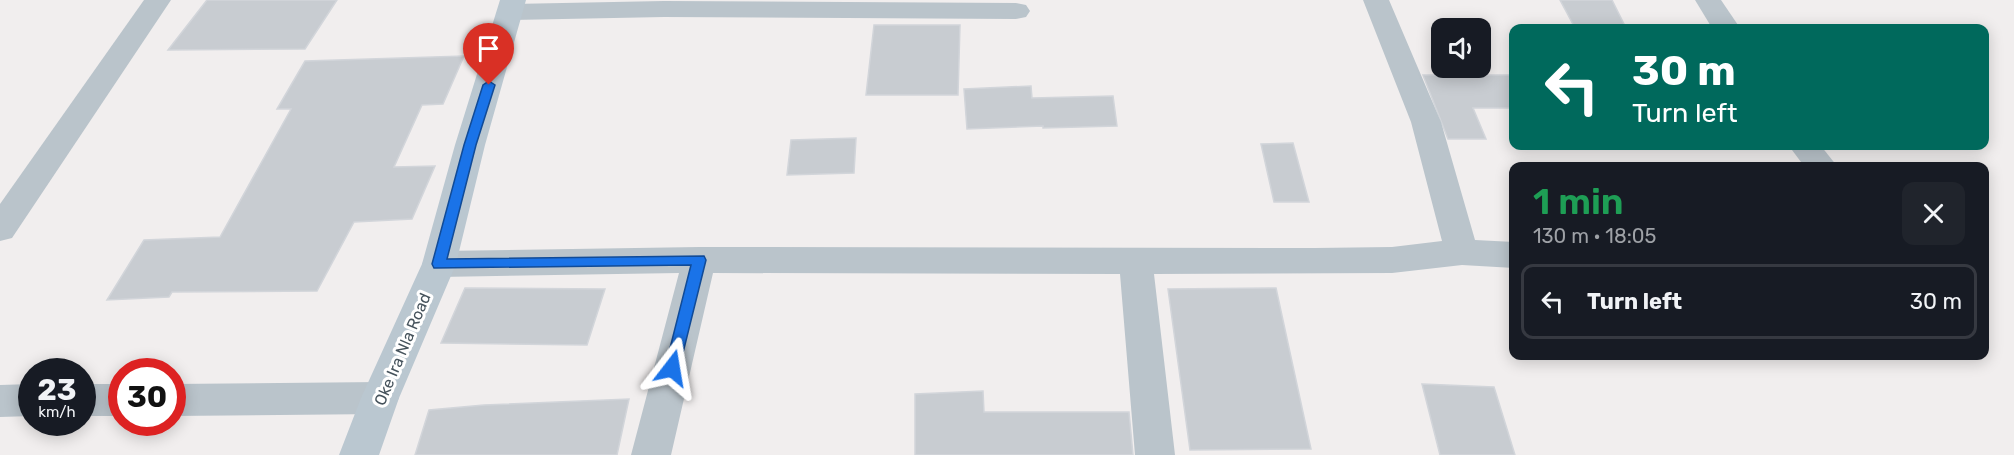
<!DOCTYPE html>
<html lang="en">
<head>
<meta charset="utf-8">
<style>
  :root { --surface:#171b24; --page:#20242c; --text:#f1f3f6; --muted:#9ea1a6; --line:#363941 }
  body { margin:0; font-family:Rubik,sans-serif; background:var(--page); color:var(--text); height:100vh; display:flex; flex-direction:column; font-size:22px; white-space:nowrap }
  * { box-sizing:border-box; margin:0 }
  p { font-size:20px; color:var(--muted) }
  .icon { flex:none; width:33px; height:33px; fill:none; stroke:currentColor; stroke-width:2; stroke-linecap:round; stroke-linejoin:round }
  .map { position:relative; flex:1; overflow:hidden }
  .details { position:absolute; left:1509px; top:162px; width:480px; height:198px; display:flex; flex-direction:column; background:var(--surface); border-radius:12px; box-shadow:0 3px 15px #0003 }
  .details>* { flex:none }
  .banner { position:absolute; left:1509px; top:24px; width:480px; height:126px; border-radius:12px; box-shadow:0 3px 15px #0003; background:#00695c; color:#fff; overflow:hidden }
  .buttons { position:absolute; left:1431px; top:18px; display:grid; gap:12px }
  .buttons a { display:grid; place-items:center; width:60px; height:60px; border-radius:12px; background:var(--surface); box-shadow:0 3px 15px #0003; font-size:30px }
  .speed { position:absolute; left:18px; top:358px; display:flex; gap:12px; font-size:30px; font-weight:700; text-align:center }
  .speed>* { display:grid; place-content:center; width:78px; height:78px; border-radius:50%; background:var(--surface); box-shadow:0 3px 15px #0003; line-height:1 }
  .speed small { font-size:15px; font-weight:400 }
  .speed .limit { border:9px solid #d22; background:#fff; color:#111 }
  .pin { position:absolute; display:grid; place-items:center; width:51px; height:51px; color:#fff; margin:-62px -26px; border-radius:50% 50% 50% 0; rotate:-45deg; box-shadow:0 0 6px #0007 }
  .pin .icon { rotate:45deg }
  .me { position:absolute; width:66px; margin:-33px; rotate:14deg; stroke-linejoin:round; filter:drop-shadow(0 0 4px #0008) }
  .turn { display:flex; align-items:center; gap:21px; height:126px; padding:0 24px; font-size:27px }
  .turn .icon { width:78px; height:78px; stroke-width:2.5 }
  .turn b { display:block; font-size:42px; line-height:51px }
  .round { display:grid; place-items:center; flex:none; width:63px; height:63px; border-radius:12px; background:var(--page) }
  .overview { display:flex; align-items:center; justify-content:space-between; height:102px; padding:0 24px }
  h1 { font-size:36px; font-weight:600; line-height:45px; color:#1e9e55 }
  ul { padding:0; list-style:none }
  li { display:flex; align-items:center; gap:18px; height:75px; margin:0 12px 9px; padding:0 12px; border:3px solid var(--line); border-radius:12px }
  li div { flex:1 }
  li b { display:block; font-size:22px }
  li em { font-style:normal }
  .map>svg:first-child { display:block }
  .building { fill:#c8ccd1; stroke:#d2d5da; stroke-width:1.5 }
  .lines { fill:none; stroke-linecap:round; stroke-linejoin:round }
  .street { fill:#bac4cb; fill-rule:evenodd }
  .secondary { fill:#bac7d0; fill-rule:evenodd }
  .route { fill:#1a73e8; stroke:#114b97; stroke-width:1.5 }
  .labels { text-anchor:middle; stroke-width:6; stroke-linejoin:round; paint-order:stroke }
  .street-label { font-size:16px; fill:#46535c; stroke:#fff }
</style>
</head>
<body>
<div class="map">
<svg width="2014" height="455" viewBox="0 0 2014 455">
  <rect width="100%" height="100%" fill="#f1eeee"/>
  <g class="building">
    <polygon points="207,0 337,0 305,49 168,50"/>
    <polygon points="1560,0 1612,0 1626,28 1575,28"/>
    <polygon points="874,25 960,25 958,95 866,95"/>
    <polygon points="464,56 443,104 422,105 394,167 435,166 412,219 354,222 317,291 172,292 169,297 107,300 144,240 220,237 291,109 277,109 305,61"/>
    <polygon points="1423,75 1514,75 1514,108 1473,108 1486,139 1448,139"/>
    <polygon points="1031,86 1032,98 1113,96 1117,126 1043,128 1043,126 967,129 964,89"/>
    <polygon points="856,138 854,173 787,175 791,140"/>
    <polygon points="1293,143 1309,202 1274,202 1261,144"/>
    <polygon points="465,288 605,289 587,345 441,343"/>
    <polygon points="1276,288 1311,449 1190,450 1168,289"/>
    <polygon points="1422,384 1494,387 1515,455 1440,455"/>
    <polygon points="983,391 984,412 1129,412 1133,455 915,455 915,394"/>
    <polygon points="629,399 617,455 415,455 429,410 484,405"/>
  </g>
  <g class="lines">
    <g class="street">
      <polygon points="144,0 171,0 12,238 0,241 0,204"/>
      <polygon points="1363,0 1389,0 1441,122 1475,240 1514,242 1514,268 1462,265 1392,273 1154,274 1175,455 1135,455 1120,274 713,273 671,455 631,455 679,273 439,277 427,273 422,264 427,255 439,251 699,247 1315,248 1392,247 1442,241 1411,122"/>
      <polygon points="1695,0 1721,0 1740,28 1712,28"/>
      <polygon points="664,1 1016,3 1026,5 1030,11 1026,17 1016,19 664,17 512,20 502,18 498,12 502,6 512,4"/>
      <polygon points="1789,146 1821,146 1837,166 1804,166"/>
      <polygon points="380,382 393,387 399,398 393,409 380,414 172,416 172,384"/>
      <polygon points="32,384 32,416 0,417 0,385"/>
      <rect x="82" y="384" width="40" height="32"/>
    </g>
    <polygon class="secondary" points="500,0 526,0 485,145 456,264 399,398 379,455 339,455 361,398 422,264 455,145"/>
  </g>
  <polygon class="route" points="489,81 495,85 476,145 447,259 704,256 706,260 678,373 672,375 667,373 665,368 691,265 434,268 432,264 464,145 483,85"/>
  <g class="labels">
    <g class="street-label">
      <text transform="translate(402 349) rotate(-67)" y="6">Oke Ira Nla Road</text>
    </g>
  </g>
</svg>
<div class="buttons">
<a><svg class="icon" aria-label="sound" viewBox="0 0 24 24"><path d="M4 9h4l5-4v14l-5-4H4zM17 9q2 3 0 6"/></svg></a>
</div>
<div class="speed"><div>23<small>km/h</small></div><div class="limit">30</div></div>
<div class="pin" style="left:489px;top:85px;background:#d93025"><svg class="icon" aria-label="arrive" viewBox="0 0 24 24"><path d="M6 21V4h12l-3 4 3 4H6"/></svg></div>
<svg class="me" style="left:672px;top:368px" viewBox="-20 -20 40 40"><path d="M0-17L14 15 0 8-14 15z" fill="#1a73e8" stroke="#fff" stroke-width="4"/></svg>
<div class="banner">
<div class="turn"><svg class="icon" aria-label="left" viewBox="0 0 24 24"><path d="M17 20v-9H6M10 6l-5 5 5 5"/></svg><div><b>30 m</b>Turn left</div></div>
</div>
<section class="details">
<div class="overview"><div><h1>1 min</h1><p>130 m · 18:05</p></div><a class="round"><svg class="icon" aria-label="close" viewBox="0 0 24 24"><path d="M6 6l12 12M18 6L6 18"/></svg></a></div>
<ul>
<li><svg class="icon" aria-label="left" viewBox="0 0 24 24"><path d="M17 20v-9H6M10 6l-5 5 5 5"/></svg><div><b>Turn left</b></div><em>30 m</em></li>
</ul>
</section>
</div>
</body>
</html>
